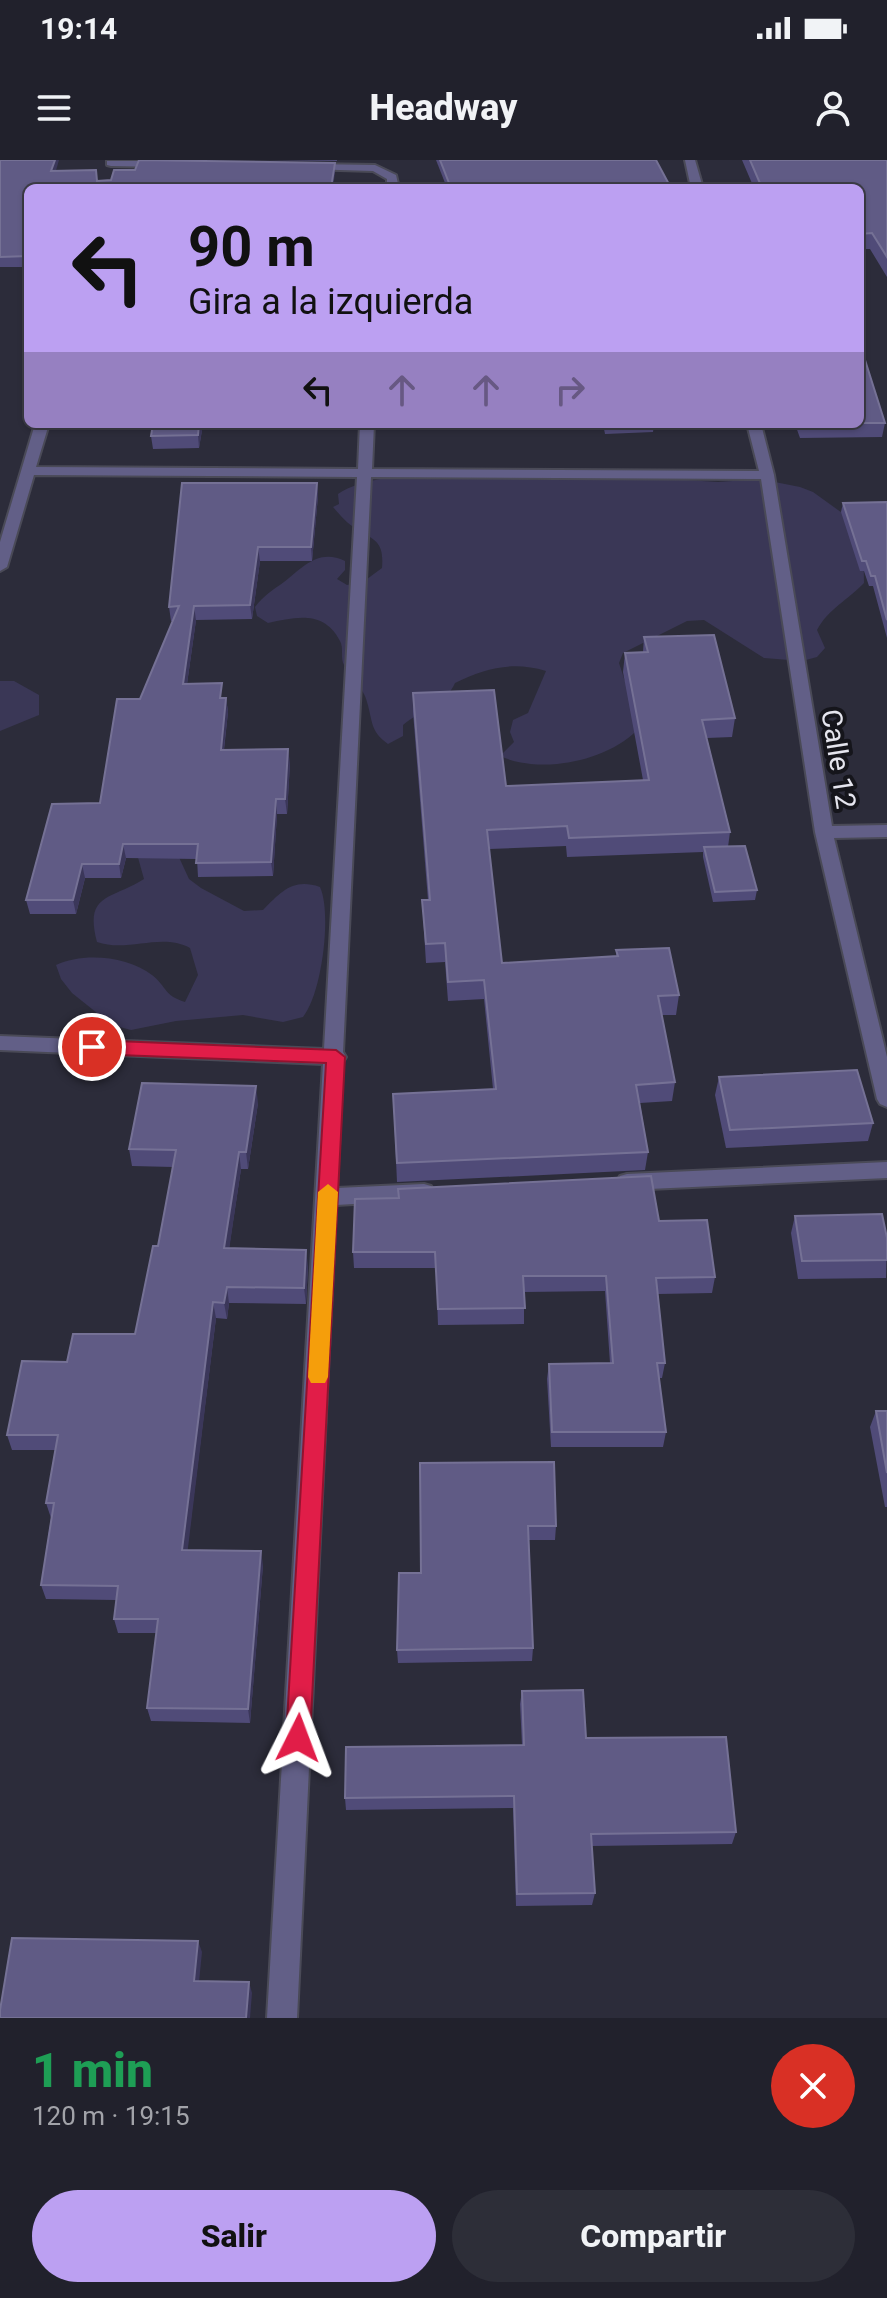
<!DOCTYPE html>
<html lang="es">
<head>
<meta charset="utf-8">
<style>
  :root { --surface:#21212c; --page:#2d2e38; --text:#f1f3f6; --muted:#a2a3a9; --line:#3e3e48; --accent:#bca0f2 }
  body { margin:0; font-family:Roboto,sans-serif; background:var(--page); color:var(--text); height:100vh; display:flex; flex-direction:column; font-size:30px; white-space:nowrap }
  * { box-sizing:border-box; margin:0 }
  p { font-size:26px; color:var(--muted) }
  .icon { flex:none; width:44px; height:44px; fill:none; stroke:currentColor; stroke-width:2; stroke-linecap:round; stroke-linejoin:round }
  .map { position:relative; height:1858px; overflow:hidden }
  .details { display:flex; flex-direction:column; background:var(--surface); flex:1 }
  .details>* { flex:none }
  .hud { position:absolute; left:24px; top:24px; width:840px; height:244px; border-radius:12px; box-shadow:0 2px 6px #0004,0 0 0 2px var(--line); background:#bca0f2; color:#111; overflow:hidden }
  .pin { position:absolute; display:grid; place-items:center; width:68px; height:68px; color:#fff; margin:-34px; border:4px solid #fff; border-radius:50%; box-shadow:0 2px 8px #0007 }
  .me { position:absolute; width:88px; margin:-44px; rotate:3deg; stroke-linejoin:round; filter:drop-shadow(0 0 6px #0008) }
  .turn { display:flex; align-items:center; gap:28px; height:168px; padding:0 32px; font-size:36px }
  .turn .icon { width:104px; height:104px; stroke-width:2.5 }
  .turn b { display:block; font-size:56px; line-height:68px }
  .lanes { display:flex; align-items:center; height:76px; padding:0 32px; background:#0003; justify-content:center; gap:40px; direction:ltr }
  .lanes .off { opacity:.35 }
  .round { display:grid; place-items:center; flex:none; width:84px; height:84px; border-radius:42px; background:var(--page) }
  .summary { display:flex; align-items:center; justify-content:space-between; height:136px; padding:0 32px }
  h1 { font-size:48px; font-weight:800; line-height:60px; color:#1e9e55 }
  .button { display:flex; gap:16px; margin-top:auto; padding:16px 32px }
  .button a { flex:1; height:92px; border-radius:48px; background:var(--accent); color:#111; font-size:32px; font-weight:800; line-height:92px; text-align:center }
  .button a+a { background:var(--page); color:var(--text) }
  .status { display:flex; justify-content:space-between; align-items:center; height:56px; padding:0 40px; background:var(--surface); direction:ltr }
  .status svg { height:22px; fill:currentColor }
  header { display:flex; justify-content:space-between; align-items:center; height:104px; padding:0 32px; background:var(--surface); font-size:36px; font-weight:800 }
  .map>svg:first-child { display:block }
  .green { fill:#3a3756 }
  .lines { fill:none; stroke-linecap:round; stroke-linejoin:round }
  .street-casing { stroke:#4a4a57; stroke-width:4 }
  .street { fill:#625f87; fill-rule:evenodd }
  .wall { fill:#504b78 }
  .shaded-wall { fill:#3b375a }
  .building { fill:#605b85; stroke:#757195; stroke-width:2 }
  .route { fill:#e11d48; stroke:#92132f; stroke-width:2 }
  .slow { fill:#f59e0b }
  .labels { text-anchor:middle; stroke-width:8; stroke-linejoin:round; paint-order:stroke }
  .street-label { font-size:28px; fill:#e5e5ee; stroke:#15151b }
</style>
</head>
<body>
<div class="status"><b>19:14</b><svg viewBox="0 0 49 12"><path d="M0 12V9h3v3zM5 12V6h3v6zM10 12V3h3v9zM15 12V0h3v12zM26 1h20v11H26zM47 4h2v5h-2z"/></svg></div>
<header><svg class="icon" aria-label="menu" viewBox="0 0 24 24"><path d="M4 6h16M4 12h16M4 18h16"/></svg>Headway<svg class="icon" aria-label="person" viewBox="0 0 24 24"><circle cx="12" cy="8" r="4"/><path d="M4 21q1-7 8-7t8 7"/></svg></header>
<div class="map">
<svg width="887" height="1858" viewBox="0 0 887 1858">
  <rect width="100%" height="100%" fill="#2c2c3a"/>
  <g class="green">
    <path d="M624 310H641L670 319 718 322 760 319 800 327 813 332 863 368 864 423C848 440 828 449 817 470L825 488 817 497 802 501 764 498 704 460 687 461 623 493 619 503 640 567C610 601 541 615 500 596L514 582 510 572 513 560 528 553 546 511C513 501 485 508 455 523 447 543 419 551 403 565V576L388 584C370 571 373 562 367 542 364 527 349 519 344 505 340 498 344 488 340 481 324 450 296 457 268 463L257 456 255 447C264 435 273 430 284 422 303 407 319 388 345 401V410L337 419 347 425 363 422 382 408C384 383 377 381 357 369 347 364 340 355 333 347L339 344 338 334C364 314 461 307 495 312 510 314 523 320 538 320 566 319 596 313 624 310Z"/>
    <polygon points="0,521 14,521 39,535 39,555 0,571"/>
    <path d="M177 693 189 719 201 728 244 751 263 750C282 731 293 718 320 727 332 753 322 834 303 857L283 862 243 855 176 861 131 870 112 865 72 833 61 819 56 805C83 792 128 796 152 815 168 828 163 835 185 842L198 815 190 788C161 772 128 793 97 782 84 733 111 740 144 719L137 694Z"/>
  </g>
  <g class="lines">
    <defs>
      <g id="street">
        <polygon points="685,0 695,0 703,28 691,28"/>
        <polygon points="107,1 163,1 168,4 163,7 111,6 107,5"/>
        <polygon points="310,4 375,5 396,15 399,28 387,28 387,19 373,11 306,9 306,5"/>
        <polygon points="35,264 49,264 36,307 358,309 360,264 374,264 372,309 759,311 747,264 761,264 774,315 832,666 887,665 887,677 834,678 887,897 887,947 880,944 877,939 815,672 761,319 371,317 343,892 346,897 343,902 337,1028 424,1024 431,1026 435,1032 431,1038 424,1040 336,1045 297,1858 267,1858 323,904 0,890 0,876 324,889 357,317 34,315 7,407 0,411 0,382"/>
        <polygon points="887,1002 887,1018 627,1030 620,1028 617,1022 620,1016 627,1014"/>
      </g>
    </defs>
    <use href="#street" class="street-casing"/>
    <use href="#street" class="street"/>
  </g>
  <g class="wall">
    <polygon points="0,0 56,11 97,21 335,13 28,28 28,107 0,107"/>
    <polygon points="268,0 337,0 337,1"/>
    <polygon points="436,0 656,0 671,28 447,28"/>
    <polygon points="742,0 887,0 887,117 870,89 860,89 860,28 754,28"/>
    <polygon points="860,200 885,263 882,277 800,278 795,264 860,264"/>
    <polygon points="153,264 203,264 199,288 153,289 151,276"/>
    <polygon points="603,264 654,264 653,272 605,274"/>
    <polygon points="317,323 318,336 312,401 260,401 252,459 196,460 187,524 223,538 226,538 228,552 224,590 290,603 287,654 277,654 273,716 198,717 197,699 126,698 121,718 85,718 76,754 30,754 26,740 100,643 140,539 173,461 171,461 169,447"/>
    <polygon points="887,342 887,478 873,426 869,426 864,411 860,411 841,352 843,343"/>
    <polygon points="644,477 735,558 732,577 707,578 730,672 728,687 757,730 755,740 713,742 703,697 703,692 567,697 566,686 489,689 502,803 616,796 616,790 679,835 676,855 662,855 675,922 672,941 640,943 648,992 645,1010 397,1022 393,934 493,929 484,839 448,841 445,802 426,803 422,740 428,740 413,552 413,533 506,626 643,620 623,512 625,493 643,492"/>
    <polygon points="719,917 873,963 868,981 726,988 715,935"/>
    <polygon points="258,943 248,1009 241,1009 229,1088 308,1106 306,1144 229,1143 227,1159 216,1158 187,1390 263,1405 250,1563 151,1561 147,1548 157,1473 118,1473 114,1459 116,1440 46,1439 41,1425 51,1358 46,1343 55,1290 12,1290 7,1275 67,1202 135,1174 158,1086 173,1007 132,1006 129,989"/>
    <polygon points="795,1056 887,1078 886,1118 798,1119 791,1073"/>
    <polygon points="659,1061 715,1117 712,1133 658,1134 665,1203 662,1218 659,1218 666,1272 663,1287 551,1287 547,1219 549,1204 610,1203 605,1131 524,1132 524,1164 438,1165 436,1108 354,1108 353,1092"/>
    <polygon points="876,1251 887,1251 887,1347 885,1347 870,1267"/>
    <polygon points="420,1303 556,1366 555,1380 529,1380 533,1488 532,1501 398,1503 397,1490 421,1413"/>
    <polygon points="522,1531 586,1578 736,1672 732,1684 592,1686 595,1733 592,1745 516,1746 513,1648 346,1650 345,1638 522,1585 520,1544"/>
  </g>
  <g class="shaded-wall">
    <polygon points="55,0 59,0 53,21 51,11"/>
    <polygon points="335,3 335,13 333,28 331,28"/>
    <polygon points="199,264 203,264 199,288 198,275"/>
    <polygon points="317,323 318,336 312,401 311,387"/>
    <polygon points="258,387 260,401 252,459 250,445"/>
    <polygon points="194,446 196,460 185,538 183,524"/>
    <polygon points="226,538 228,552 222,604 221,590"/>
    <polygon points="288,589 290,603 287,654 285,639"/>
    <polygon points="276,639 277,654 273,716 271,702"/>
    <polygon points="123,684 126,698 121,718 119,704"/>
    <polygon points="82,704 85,718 76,754 73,740"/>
    <polygon points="256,926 258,943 248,1009 246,992"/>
    <polygon points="239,992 241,1009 227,1104 224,1088"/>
    <polygon points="306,1090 308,1106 306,1144 304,1128"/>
    <polygon points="227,1127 229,1143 227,1159 224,1143"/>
    <polygon points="213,1142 216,1158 186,1404 182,1390"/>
    <polygon points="261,1391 263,1405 250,1563 248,1549"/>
    <polygon points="198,1781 202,1792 198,1832 194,1821"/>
    <polygon points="249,1822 252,1833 250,1858 246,1858"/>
  </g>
  <g class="building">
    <polygon points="0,0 55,0 51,11 96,10 97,21 111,20 114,10 135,10 139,0 335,3 331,28 28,28 28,96 0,97"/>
    <polygon points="440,0 656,0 671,28 451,28"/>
    <polygon points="750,0 887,0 887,97 872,73 860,74 860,28 762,28"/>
    <polygon points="860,200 865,200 885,263 860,263"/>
    <polygon points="153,264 199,264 198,275 151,276"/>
    <polygon points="182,323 317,323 311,387 258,387 250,445 194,446 183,524 222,523 220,538 226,538 221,590 288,589 285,639 276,639 271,702 196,703 198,684 123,684 119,704 82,704 73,740 26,740 52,644 100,643 117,539 140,539 179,446 169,447"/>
    <polygon points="887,342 887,460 875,416 871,416 866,401 862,401 843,343"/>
    <polygon points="714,475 735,558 702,560 730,672 569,678 567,666 487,670 502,803 618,796 616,790 669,788 679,835 658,836 675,922 636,925 648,992 397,1003 393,934 496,929 484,820 448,822 445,783 426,784 422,740 430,740 413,533 494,530 506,626 649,620 625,493 648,492 644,477"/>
    <polygon points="745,686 757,730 715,732 704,687"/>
    <polygon points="857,910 873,963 730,970 719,917"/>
    <polygon points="142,923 256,926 246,992 239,992 224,1088 306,1090 304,1128 227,1127 224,1143 213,1142 182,1390 261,1391 248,1549 147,1548 158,1459 114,1459 118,1426 41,1425 54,1343 46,1343 58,1275 7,1275 22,1201 67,1202 73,1174 135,1174 153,1086 158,1086 176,990 129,989"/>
    <polygon points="651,1016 659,1061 707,1060 715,1117 656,1118 665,1203 657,1203 666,1272 552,1272 549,1204 613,1203 606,1116 523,1116 525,1148 438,1149 435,1092 353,1092 355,1039 399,1038 398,1029"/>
    <polygon points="882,1054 887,1078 887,1100 802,1101 795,1056"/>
    <polygon points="876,1251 887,1251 887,1313"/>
    <polygon points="554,1302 556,1366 528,1366 533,1488 397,1490 399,1413 421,1413 420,1303"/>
    <polygon points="583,1530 586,1578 726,1577 736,1672 591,1674 595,1733 517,1734 514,1636 345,1638 346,1587 524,1585 522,1531"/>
    <polygon points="12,1778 198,1781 194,1821 249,1822 246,1858 0,1858 0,1850"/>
  </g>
  <polygon class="route" points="92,880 336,890 345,897 310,1578 306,1587 298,1590 289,1587 286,1578 326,903 92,894 83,887"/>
  <polygon class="slow" points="328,1024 338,1032 328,1217 325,1223 311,1223 308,1217 318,1032"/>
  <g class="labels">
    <g class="street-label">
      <text transform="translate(839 599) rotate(81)" y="10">Calle 12</text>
    </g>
  </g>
</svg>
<div class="pin" style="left:92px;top:887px;background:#d93025"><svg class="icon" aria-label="arrive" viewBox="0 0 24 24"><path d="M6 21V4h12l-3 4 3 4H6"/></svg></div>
<svg class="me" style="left:298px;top:1578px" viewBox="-20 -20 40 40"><path d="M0-17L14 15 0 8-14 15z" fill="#e11d48" stroke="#fff" stroke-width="4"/></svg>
<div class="hud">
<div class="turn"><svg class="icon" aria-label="left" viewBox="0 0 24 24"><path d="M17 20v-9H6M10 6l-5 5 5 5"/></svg><div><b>90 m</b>Gira a la izquierda</div></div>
<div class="lanes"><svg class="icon" aria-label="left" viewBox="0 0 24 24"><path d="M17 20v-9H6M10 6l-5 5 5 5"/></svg><svg class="icon off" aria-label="ahead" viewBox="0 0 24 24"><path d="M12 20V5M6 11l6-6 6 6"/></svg><svg class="icon off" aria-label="ahead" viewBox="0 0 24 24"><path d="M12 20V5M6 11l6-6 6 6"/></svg><svg class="icon off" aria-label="right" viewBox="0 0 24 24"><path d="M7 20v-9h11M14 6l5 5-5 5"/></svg></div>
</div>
</div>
<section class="details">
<div class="summary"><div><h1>1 min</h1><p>120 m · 19:15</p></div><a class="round" style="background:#d93025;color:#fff"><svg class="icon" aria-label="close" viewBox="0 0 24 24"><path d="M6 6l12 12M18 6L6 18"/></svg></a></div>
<div class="button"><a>Salir</a><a>Compartir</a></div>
</section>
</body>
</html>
